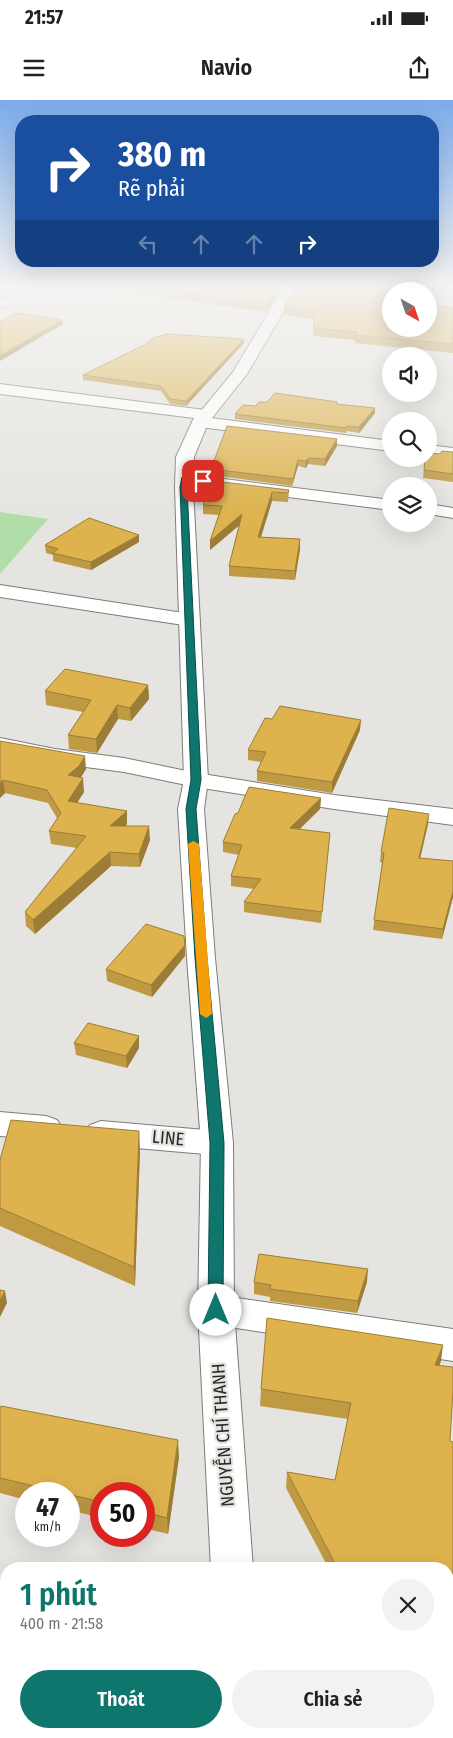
<!DOCTYPE html>
<html lang="vi">
<head>
<meta charset="utf-8">
<style>
  :root { --surface:#fff; --page:#f2f2f2; --text:#222; --muted:#767676; --accent:#0f766e }
  body { margin:0; font-family:"Fira Sans Condensed",sans-serif; background:var(--page); color:var(--text); height:100vh; display:flex; flex-direction:column; font-size:19px; white-space:nowrap }
  * { box-sizing:border-box; margin:0 }
  p { font-size:16px; color:var(--muted) }
  .icon { flex:none; width:28px; height:28px; fill:none; stroke:currentColor; stroke-width:2; stroke-linecap:round; stroke-linejoin:round }
  .map { position:relative; flex:1; overflow:hidden }
  .details { position:absolute; left:0px; top:1462px; width:454px; height:176px; display:flex; flex-direction:column; background:var(--surface); border-radius:20px 20px 0 0; box-shadow:0 5px 20px #0002 }
  .details>* { flex:none }
  .hud { position:absolute; left:15px; top:15px; width:424px; height:152px; border-radius:20px; box-shadow:0 5px 20px #0002; background:#1a4fa0; color:#fff; overflow:hidden }
  .needle { width:32px; rotate:140deg }
  .buttons { position:absolute; left:382px; top:182px; display:grid; gap:10px }
  .buttons a { display:grid; place-items:center; width:55px; height:55px; border-radius:50%; background:var(--surface); box-shadow:0 5px 20px #0002; font-size:25px }
  .speed { position:absolute; left:15px; top:1382px; display:flex; gap:10px; font-size:25px; font-weight:700; text-align:center }
  .speed>* { display:grid; place-content:center; width:65px; height:65px; border-radius:50%; background:var(--surface); box-shadow:0 5px 20px #0002; line-height:1 }
  .speed small { font-size:12px; font-weight:400 }
  .speed .limit { border:8px solid #d22; background:#fff; color:#111 }
  .pin { position:absolute; display:grid; place-items:center; width:42px; height:42px; color:#fff; margin:-21px; border-radius:10px; box-shadow:0 2px 8px #0006 }
  .me { position:absolute; width:55px; margin:-28px; rotate:0deg; stroke-linejoin:round; filter:drop-shadow(0 0 4px #0008) }
  .turn { display:flex; align-items:center; gap:18px; height:105px; padding:0 20px; font-size:22px }
  .turn .icon { width:65px; height:65px; stroke-width:2.5 }
  .turn b { display:block; font-size:35px; line-height:42px }
  .lanes { display:flex; align-items:center; height:48px; padding:0 20px; background:#0003; justify-content:center; gap:25px; direction:ltr }
  .lanes .off { opacity:.35 }
  .round { display:grid; place-items:center; flex:none; width:52px; height:52px; border-radius:26px; background:var(--page) }
  .summary { display:flex; align-items:center; justify-content:space-between; height:85px; padding:0 20px }
  h1 { font-size:30px; font-weight:600; line-height:38px; color:var(--accent) }
  .cta { display:flex; gap:10px; margin-top:auto; padding:10px 20px }
  .cta a { flex:1; height:58px; border-radius:30px; background:var(--accent); color:#fff; font-size:20px; font-weight:600; line-height:58px; text-align:center }
  .cta a+a { background:var(--page); color:var(--text) }
  .status { display:flex; justify-content:space-between; align-items:center; height:35px; padding:0 25px; background:var(--surface); direction:ltr }
  .status svg { height:14px; fill:currentColor }
  header { display:flex; justify-content:space-between; align-items:center; height:65px; padding:0 20px; background:var(--surface); font-size:22px; font-weight:600 }
  .map>svg:first-child { display:block }
  .green { fill:#b0dda8 }
  .lines { fill:none; stroke-linecap:round; stroke-linejoin:round }
  .street-casing { stroke:#7e7c78; stroke-width:2 }
  .secondary-casing { stroke:#7e7c78; stroke-width:2 }
  .street { fill:#fff; fill-rule:evenodd }
  .secondary { fill:#fff; fill-rule:evenodd }
  .wall { fill:#bf9a43 }
  .shaded-wall { fill:#9b7d37 }
  .building { fill:#deb34e; stroke:#9b7d37 }
  .route { fill:#0f766e; stroke:#0a4d48 }
  .slow { fill:#f59e0b }
  .labels { text-anchor:middle; stroke-width:4.5; stroke-linejoin:round; paint-order:stroke }
  .street-label { font-size:18px; fill:#2a2928; stroke:#e6e4e0 }
</style>
</head>
<body>
<div class="status"><b>21:57</b><svg viewBox="0 0 49 12"><path d="M0 12V9h3v3zM5 12V6h3v6zM10 12V3h3v9zM15 12V0h3v12zM26 1h20v11H26zM47 4h2v5h-2z"/></svg></div>
<header><svg class="icon" aria-label="menu" viewBox="0 0 24 24"><path d="M4 6h16M4 12h16M4 18h16"/></svg>Navio<svg class="icon" aria-label="share" viewBox="0 0 24 24"><path d="M12 15V3M7 8l5-5 5 5M5 13v7h14v-7"/></svg></header>
<div class="map">
<svg width="453" height="1638" viewBox="0 0 453 1638">
  <rect width="100%" height="100%" fill="#e6e4e0"/>
  <polygon class="green" points="0,412 48,419 0,474"/>
  <g class="lines">
    <defs>
      <g id="street">
        <polygon points="391,185 426,185 433,189 429,194 429,191 397,191 392,190"/>
        <polygon points="6,197 13,201 11,204 0,208 0,199"/>
        <polygon points="0,284 205,310 211,312 213,315 211,318 391,341 391,351 200,327 194,325 192,322 194,318 0,294"/>
        <polygon points="429,345 453,348 453,358 429,355"/>
        <polygon points="184,374 391,400 391,410 178,383 175,379 178,375"/>
        <polygon points="429,404 453,408 453,418 429,414"/>
        <polygon points="0,485 190,514 197,516 200,520 197,524 190,526 0,497"/>
        <polygon points="0,638 55,649 124,658 196,673 334,695 453,709 453,725 334,709 196,687 124,672 55,663 0,652"/>
        <polygon points="0,1012 46,1016 57,1020 62,1028 57,1036 46,1040 0,1036"/>
        <polygon points="101,1021 217,1031 229,1034 233,1043 229,1052 217,1055 101,1045 90,1041 85,1033 90,1025"/>
        <polygon points="216,1195 453,1229 453,1261 216,1225 203,1221 198,1210 203,1199"/>
      </g>
      <g id="secondary">
        <polygon points="285,185 299,185 247,274 208,323 194,357 193,387 208,680 204,709 215,858 233,1043 234,1210 253,1469 211,1469 198,1210 201,1043 187,858 178,709 184,680 175,387 176,357 192,322 233,272"/>
        <polygon points="228,1632 274,1632 275,1638 229,1638"/>
      </g>
    </defs>
    <use href="#street" class="street-casing"/>
    <use href="#secondary" class="secondary-casing"/>
    <use href="#street" class="street"/>
    <use href="#secondary" class="secondary"/>
  </g>
  <g class="wall">
    <polygon points="93,185 283,185 266,212 93,187"/>
    <polygon points="391,191 429,205 453,208 453,253 355,243 355,240 313,236 314,219 284,215 284,207"/>
    <polygon points="244,239 244,243 186,306 170,304 161,291 83,280 83,275"/>
    <polygon points="267,302 337,302 337,304 375,313 359,333 347,331 346,333 235,319 235,314"/>
    <polygon points="337,339 337,346 325,366 308,364 306,368 298,366 292,386 211,375 211,369"/>
    <polygon points="453,352 453,382 423,378 425,359"/>
    <polygon points="202,388 289,390 288,402 272,401 261,437 300,449 295,480 229,476 229,466 239,425 210,450 210,441 219,415 203,414 203,405 207,397 202,397"/>
    <polygon points="139,435 139,442 91,470 53,461 53,455 46,453 45,445"/>
    <polygon points="148,585 149,599 131,621 118,619 97,653 69,649 68,635 83,612 46,605 45,591"/>
    <polygon points="360,630 332,693 257,681 257,671 261,662 248,660 248,650"/>
    <polygon points="0,641 86,669 80,678 84,692 77,703 127,711 127,724 126,726 150,740 140,767 111,766 35,834 26,826 25,812 77,748 51,744 49,731 57,718 48,703 5,693 0,698"/>
    <polygon points="321,698 320,709 300,729 329,743 321,823 244,812 244,802 254,789 231,786 231,776 239,755 223,752 223,742"/>
    <polygon points="428,724 420,758 453,761 453,797 442,839 373,830 382,763 380,762 381,752"/>
    <polygon points="185,856 152,897 107,881 106,869"/>
    <polygon points="139,936 139,948 127,968 76,955 74,943"/>
    <polygon points="140,1050 135,1186 0,1126 0,1060"/>
    <polygon points="254,1182 367,1182 357,1213 270,1201 270,1197 254,1194"/>
    <polygon points="441,1261 439,1266 450,1341 453,1342 453,1538 448,1536 448,1469 329,1469 286,1388 287,1372 335,1380 348,1319 260,1306 261,1289"/>
    <polygon points="0,1308 179,1357 168,1434 144,1428 144,1394 101,1394 101,1418 69,1410 69,1394 26,1394 26,1400 0,1393"/>
    <polygon points="0,1497 6,1498 6,1541 0,1539"/>
    <polygon points="5,1612 6,1632 157,1632 157,1638 0,1638"/>
  </g>
  <g class="shaded-wall">
    <polygon points="278,185 283,185 266,212 267,204"/>
    <polygon points="420,185 419,191 416,191"/>
    <polygon points="62,220 63,224 0,261 0,256"/>
    <polygon points="244,239 244,243 186,306 186,301"/>
    <polygon points="375,308 375,313 359,333 359,327"/>
    <polygon points="337,339 337,346 325,366 325,359"/>
    <polygon points="309,358 308,364 306,368 306,361"/>
    <polygon points="298,360 298,366 292,386 293,379"/>
    <polygon points="272,392 272,401 258,446 258,437"/>
    <polygon points="242,414 242,423 210,450 210,441"/>
    <polygon points="139,435 139,442 91,470 91,462"/>
    <polygon points="300,439 300,449 295,480 295,471"/>
    <polygon points="148,585 149,599 131,621 130,608"/>
    <polygon points="117,605 118,619 97,653 96,639"/>
    <polygon points="361,620 360,630 332,693 332,682"/>
    <polygon points="85,656 86,669 80,679 68,675"/>
    <polygon points="83,678 84,692 69,715 68,701"/>
    <polygon points="3,680 5,693 0,698 0,683"/>
    <polygon points="321,698 320,709 290,738 290,728"/>
    <polygon points="127,711 127,724 111,739 110,726"/>
    <polygon points="429,714 428,724 418,768 419,758"/>
    <polygon points="149,726 150,740 140,767 139,754"/>
    <polygon points="110,752 111,766 35,834 33,820"/>
    <polygon points="453,791 453,797 442,839 443,829"/>
    <polygon points="185,845 185,856 152,897 151,885"/>
    <polygon points="139,936 139,948 127,968 126,956"/>
    <polygon points="139,1031 140,1050 135,1186 134,1167"/>
    <polygon points="368,1169 367,1182 357,1213 358,1201"/>
    <polygon points="5,1191 7,1203 0,1217 0,1201"/>
    <polygon points="443,1245 441,1261 433,1282 435,1265"/>
    <polygon points="178,1340 179,1357 168,1434 167,1418"/>
  </g>
  <g class="building">
    <polygon points="132,185 278,185 267,204"/>
    <polygon points="297,185 420,185 416,191 391,191 391,229 429,229 429,203 429,205 453,208 453,244 355,235 357,232 314,228 315,211 284,207"/>
    <polygon points="16,213 62,220 0,256 0,222"/>
    <polygon points="167,234 244,239 186,301 170,299 161,286 83,275 144,245 153,238"/>
    <polygon points="275,293 337,302 336,304 375,308 359,327 347,326 346,328 235,314 243,305 256,306 259,302 267,302"/>
    <polygon points="227,326 337,339 325,359 309,358 306,361 298,360 293,379 211,369"/>
    <polygon points="442,351 453,352 453,374 424,370 425,359 429,359 429,353 440,354"/>
    <polygon points="206,380 289,390 288,393 272,392 258,437 300,439 295,471 229,466 242,414 210,441 222,406 203,405 211,388 202,388"/>
    <polygon points="89,418 139,435 91,462 52,453 58,449 45,445"/>
    <polygon points="65,569 148,585 130,608 117,605 96,639 68,635 91,600 45,591"/>
    <polygon points="280,606 361,620 332,682 257,671 266,652 248,650 265,618 272,619"/>
    <polygon points="0,641 85,656 79,666 68,675 83,678 68,701 127,711 110,726 149,726 139,754 110,752 33,820 25,812 86,736 49,731 61,713 47,690 3,680 0,683"/>
    <polygon points="249,687 321,698 290,728 330,733 322,812 244,802 261,779 231,776 242,745 223,742 235,714 238,713"/>
    <polygon points="389,708 429,714 419,758 453,761 453,791 443,829 374,820 384,753 381,752"/>
    <polygon points="146,824 184,836 185,845 151,885 106,869"/>
    <polygon points="88,923 139,936 126,956 74,943"/>
    <polygon points="11,1020 139,1031 134,1167 0,1108 0,1060"/>
    <polygon points="259,1154 368,1169 358,1201 270,1189 271,1185 254,1182"/>
    <polygon points="0,1190 5,1191 0,1201"/>
    <polygon points="267,1218 443,1245 435,1265 453,1267 453,1290 450,1341 453,1342 453,1522 448,1520 448,1469 338,1469 287,1372 335,1380 351,1303 261,1289"/>
    <polygon points="1,1306 178,1340 167,1418 144,1412 144,1394 101,1394 101,1402 0,1378 0,1308"/>
    <polygon points="0,1496 6,1498 6,1535 0,1533"/>
    <polygon points="6,1606 6,1632 156,1632 157,1638 135,1638 126,1635 125,1638 0,1638 0,1612 5,1612"/>
    <polygon points="448,1609 453,1610 453,1638 300,1638 301,1632 448,1632"/>
  </g>
  <linearGradient id="sky" x2="0" y2="1"><stop stop-color="#7babeb"/><stop offset="0.45" stop-color="#f4f3f1"/><stop offset="1" stop-color="#f4f3f1" stop-opacity="0"/></linearGradient>
  <rect width="453" height="414" fill="url(#sky)"/>
  <polygon class="route" points="182,377 203,379 207,381 203,383 188,381 187,387 201,680 196,709 207,858 224,1043 223,1210 221,1214 216,1216 210,1214 208,1210 210,1043 195,858 186,709 191,680 180,387"/>
  <polygon class="slow" points="193,741 199,744 212,914 206,918 200,914 188,744"/>
  <g class="labels">
    <g class="street-label">
      <text transform="translate(168 1038) rotate(5)" y="6">LINE</text>
      <text transform="translate(223 1335) rotate(-94)" y="6">NGUYỄN CHÍ THANH</text>
    </g>
  </g>
</svg>
<div class="buttons">
<a><svg class="needle" viewBox="-14 -14 28 28"><path d="M0-13l5 13h-10z" fill="#e53935"/><path d="M0 13l5-13h-10z" fill="#767676"/></svg></a>
<a><svg class="icon" aria-label="sound" viewBox="0 0 24 24"><path d="M4 9h4l5-4v14l-5-4H4zM17 9q2 3 0 6"/></svg></a>
<a><svg class="icon" aria-label="search" viewBox="0 0 24 24"><circle cx="10" cy="10" r="6"/><path d="M15 15l6 6"/></svg></a>
<a><svg class="icon" aria-label="layers" viewBox="0 0 24 24"><path d="M12 4l9 5-9 5-9-5zM3 14l9 5 9-5"/></svg></a>
</div>
<div class="speed"><div>47<small>km/h</small></div><div class="limit">50</div></div>
<div class="pin" style="left:203px;top:381px;background:#d93025"><svg class="icon" aria-label="arrive" viewBox="0 0 24 24"><path d="M6 21V4h12l-3 4 3 4H6"/></svg></div>
<svg class="me" style="left:216px;top:1210px" viewBox="-20 -20 40 40"><circle r="19" fill="#fff"/><path d="M0-13L10 11 0 6-10 11z" fill="#0f766e"/></svg>
<div class="hud">
<div class="turn"><svg class="icon" aria-label="right" viewBox="0 0 24 24"><path d="M7 20v-9h11M14 6l5 5-5 5"/></svg><div><b>380 m</b>Rẽ phải</div></div>
<div class="lanes"><svg class="icon off" aria-label="left" viewBox="0 0 24 24"><path d="M17 20v-9H6M10 6l-5 5 5 5"/></svg><svg class="icon off" aria-label="ahead" viewBox="0 0 24 24"><path d="M12 20V5M6 11l6-6 6 6"/></svg><svg class="icon off" aria-label="ahead" viewBox="0 0 24 24"><path d="M12 20V5M6 11l6-6 6 6"/></svg><svg class="icon" aria-label="right" viewBox="0 0 24 24"><path d="M7 20v-9h11M14 6l5 5-5 5"/></svg></div>
</div>
<section class="details">
<div class="summary"><div><h1>1 phút</h1><p>400 m · 21:58</p></div><a class="round"><svg class="icon" aria-label="close" viewBox="0 0 24 24"><path d="M6 6l12 12M18 6L6 18"/></svg></a></div>
<div class="cta"><a>Thoát</a><a>Chia sẻ</a></div>
</section>
</div>
</body>
</html>
